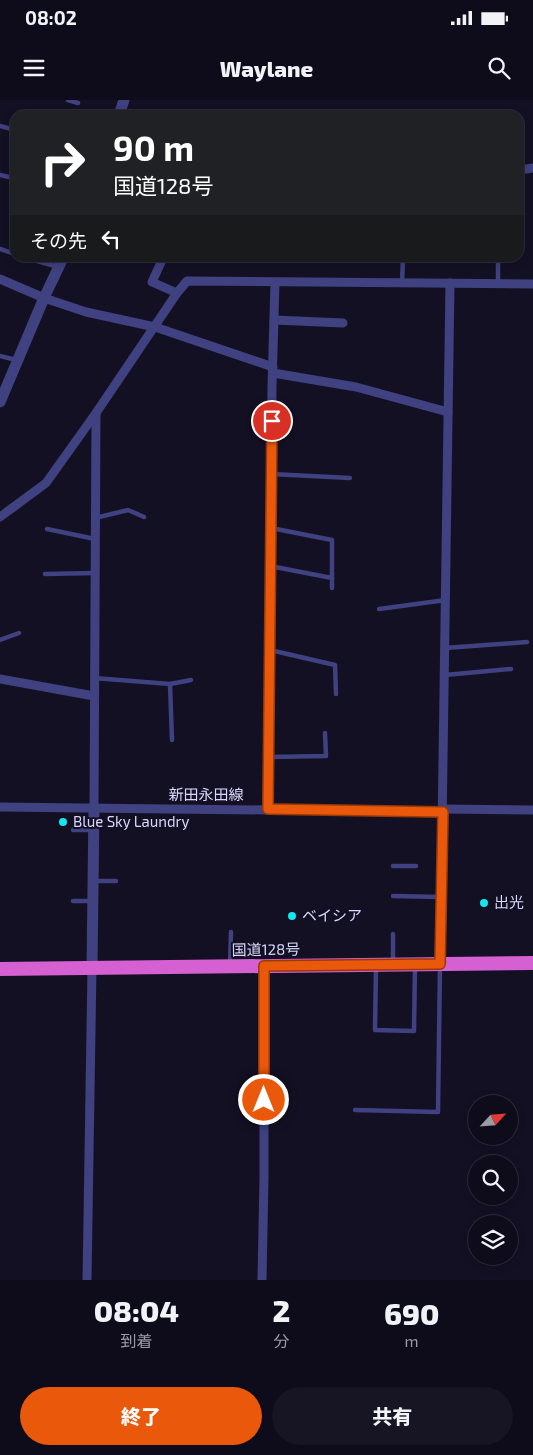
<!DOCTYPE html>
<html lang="ja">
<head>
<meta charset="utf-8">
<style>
  :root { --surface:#0e0c1b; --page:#171524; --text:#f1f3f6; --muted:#9b9ba3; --line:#2e2c3a; --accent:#ea580c }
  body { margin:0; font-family:"Exo 2","Noto Sans JP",sans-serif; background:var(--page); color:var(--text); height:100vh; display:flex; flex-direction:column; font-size:19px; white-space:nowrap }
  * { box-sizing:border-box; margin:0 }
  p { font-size:16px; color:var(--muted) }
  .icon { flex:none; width:28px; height:28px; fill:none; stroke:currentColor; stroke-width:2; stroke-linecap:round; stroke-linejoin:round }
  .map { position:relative; height:1180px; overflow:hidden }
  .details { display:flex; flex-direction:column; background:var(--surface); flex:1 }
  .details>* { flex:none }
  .top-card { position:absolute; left:10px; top:10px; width:514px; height:152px; border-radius:15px; box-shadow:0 2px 8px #0003,0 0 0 1px var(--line); background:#202124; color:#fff; overflow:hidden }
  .needle { width:32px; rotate:64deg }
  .controls { position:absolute; left:468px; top:995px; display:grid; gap:10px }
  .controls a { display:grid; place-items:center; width:50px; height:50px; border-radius:50%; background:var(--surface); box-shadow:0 2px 8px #0003,0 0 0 1px var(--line); font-size:25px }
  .pin { position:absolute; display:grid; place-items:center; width:42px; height:42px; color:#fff; margin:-21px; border:2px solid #fff; border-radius:50%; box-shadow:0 1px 5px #0007 }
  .me { position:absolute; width:55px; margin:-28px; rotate:0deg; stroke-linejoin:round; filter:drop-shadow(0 0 4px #0008) }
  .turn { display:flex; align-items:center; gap:18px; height:105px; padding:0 20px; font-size:22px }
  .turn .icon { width:65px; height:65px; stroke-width:2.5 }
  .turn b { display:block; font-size:35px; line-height:42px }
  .then { display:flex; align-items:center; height:48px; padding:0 20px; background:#0003; gap:10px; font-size:19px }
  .eta { display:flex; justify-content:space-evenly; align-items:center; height:85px; text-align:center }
  .eta b { font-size:30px; font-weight:800; line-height:35px }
  .button { display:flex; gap:10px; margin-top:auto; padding:10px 20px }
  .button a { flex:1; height:58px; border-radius:30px; background:var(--accent); color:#fff; font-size:20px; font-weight:800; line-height:58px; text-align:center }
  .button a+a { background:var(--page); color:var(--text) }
  .status { display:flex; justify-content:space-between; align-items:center; height:35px; padding:0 25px; background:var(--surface); direction:ltr }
  .status svg { height:14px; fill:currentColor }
  header { display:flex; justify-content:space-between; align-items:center; height:65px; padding:0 20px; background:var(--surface); font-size:22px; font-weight:800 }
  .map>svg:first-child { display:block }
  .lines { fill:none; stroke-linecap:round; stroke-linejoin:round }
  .service { stroke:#3f4180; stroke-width:4.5 }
  .minor { stroke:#3f4180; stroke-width:9 }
  .tertiary { stroke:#3f4180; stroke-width:11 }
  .trunk { stroke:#d460d1; stroke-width:14 }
  .route-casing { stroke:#983908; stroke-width:12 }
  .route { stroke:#ea580c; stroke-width:9 }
  .poi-dot { fill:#11e7ed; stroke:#131024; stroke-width:2 }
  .labels { text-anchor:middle; stroke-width:4; stroke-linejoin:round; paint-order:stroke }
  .street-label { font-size:15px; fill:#d8d7fc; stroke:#131024 }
  .poi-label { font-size:15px; fill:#d8d7fc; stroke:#131024; text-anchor:start }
</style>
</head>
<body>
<div class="status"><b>08:02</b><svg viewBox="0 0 49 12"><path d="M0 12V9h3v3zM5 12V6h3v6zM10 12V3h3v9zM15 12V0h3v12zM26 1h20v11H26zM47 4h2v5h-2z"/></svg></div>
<header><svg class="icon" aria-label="menu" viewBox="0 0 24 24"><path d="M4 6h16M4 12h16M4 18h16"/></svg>Waylane<svg class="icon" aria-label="search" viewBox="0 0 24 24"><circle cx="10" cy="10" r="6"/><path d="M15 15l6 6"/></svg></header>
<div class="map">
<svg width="533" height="1180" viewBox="0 0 533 1180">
  <rect width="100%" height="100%" fill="#131024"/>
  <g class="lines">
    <g class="service">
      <polyline points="68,0 78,3"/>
      <polyline points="0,26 15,30"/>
      <polyline points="0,75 9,77"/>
      <polyline points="0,149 15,154"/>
      <polyline points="27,158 58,167"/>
      <polyline points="498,158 498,184"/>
      <polyline points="402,183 403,158"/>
      <polyline points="0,256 16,260"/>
      <polyline points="271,374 350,378"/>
      <polyline points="95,418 128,410 144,417"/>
      <polyline points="271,428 332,440 332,488"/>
      <polyline points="47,429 95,439"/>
      <polyline points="270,466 332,478"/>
      <polyline points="45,474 95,473"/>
      <polyline points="379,509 446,500"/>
      <polyline points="0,540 19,533"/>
      <polyline points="445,548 527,542"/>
      <polyline points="270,550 335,565 336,594"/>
      <polyline points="445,575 511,569"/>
      <polyline points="94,578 170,584 191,580"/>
      <polyline points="170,584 172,640"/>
      <polyline points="269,657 326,656 325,633"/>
      <polyline points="73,730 92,730"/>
      <polyline points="393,766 416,766"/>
      <polyline points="94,781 116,781"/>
      <polyline points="393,796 441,797"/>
      <polyline points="73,801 91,801"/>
      <polyline points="393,863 393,834"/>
      <polyline points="230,865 231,832"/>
      <polyline points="376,867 375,930 414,931 415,866"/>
      <polyline points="355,1010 438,1012 440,866"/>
    </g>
    <g class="minor">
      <polyline points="519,70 533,68"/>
      <polyline points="163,158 152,182 177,193"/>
      <polyline points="0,179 44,198 86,212 155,227 273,267"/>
      <polyline points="274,220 343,223"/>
      <polyline points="273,273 356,287 448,312"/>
      <polyline points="0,417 46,383 96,313 177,193 187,181 533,184"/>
      <polyline points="0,579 94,596"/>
      <polyline points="0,707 443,712"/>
      <polyline points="94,708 96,313"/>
      <polyline points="268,709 272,286 275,182"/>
      <polyline points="443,709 533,710"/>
      <polyline points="440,864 450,183"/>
      <polyline points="87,1180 92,867"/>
      <polyline points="262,1180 264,1077 264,866"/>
    </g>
    <g class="tertiary">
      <polyline points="119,15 124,0"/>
      <polyline points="0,302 44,198 63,158"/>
      <polyline points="92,867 94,708"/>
    </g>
    <polyline class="trunk" points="0,869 533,863"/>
  </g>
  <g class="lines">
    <defs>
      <polyline id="route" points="264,1000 264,866 440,864 443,712 268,709 272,321"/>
    </defs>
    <use href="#route" class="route-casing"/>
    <use href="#route" class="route"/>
  </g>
  <g class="poi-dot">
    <circle cx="63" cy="722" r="5"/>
    <circle cx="484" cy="803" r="5"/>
    <circle cx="292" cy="816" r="5"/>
  </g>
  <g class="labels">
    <g class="street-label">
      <text x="206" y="700">新田永田線</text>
      <text transform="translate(266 850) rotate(-1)" y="5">国道128号</text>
    </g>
    <g class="poi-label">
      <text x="73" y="727">Blue Sky Laundry</text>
      <text x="494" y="808">出光</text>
      <text x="302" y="821">ベイシア</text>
    </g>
  </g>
</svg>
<div class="controls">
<a><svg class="needle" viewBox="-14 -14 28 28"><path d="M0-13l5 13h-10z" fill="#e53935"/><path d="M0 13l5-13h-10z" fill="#9b9ba3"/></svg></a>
<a><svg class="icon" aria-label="search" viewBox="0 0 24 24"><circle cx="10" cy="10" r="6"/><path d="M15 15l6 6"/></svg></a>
<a><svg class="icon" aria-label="layers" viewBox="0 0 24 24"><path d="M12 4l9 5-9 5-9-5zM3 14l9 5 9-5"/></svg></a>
</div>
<div class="pin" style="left:272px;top:321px;background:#d93025"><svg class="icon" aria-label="arrive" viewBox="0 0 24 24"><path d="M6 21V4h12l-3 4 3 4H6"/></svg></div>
<svg class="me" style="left:264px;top:1000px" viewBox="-20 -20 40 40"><circle r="17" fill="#ea580c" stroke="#fff" stroke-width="3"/><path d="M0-11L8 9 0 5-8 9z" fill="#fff"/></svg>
<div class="top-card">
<div class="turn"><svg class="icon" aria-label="right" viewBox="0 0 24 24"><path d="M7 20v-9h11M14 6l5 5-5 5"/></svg><div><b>90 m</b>国道128号</div></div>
<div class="then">その先<svg class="icon" aria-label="left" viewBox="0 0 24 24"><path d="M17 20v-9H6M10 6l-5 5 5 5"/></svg></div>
</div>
</div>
<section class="details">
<div class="eta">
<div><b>08:04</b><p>到着</p></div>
<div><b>2</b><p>分</p></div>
<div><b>690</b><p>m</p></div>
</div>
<div class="button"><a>終了</a><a>共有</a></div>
</section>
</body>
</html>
